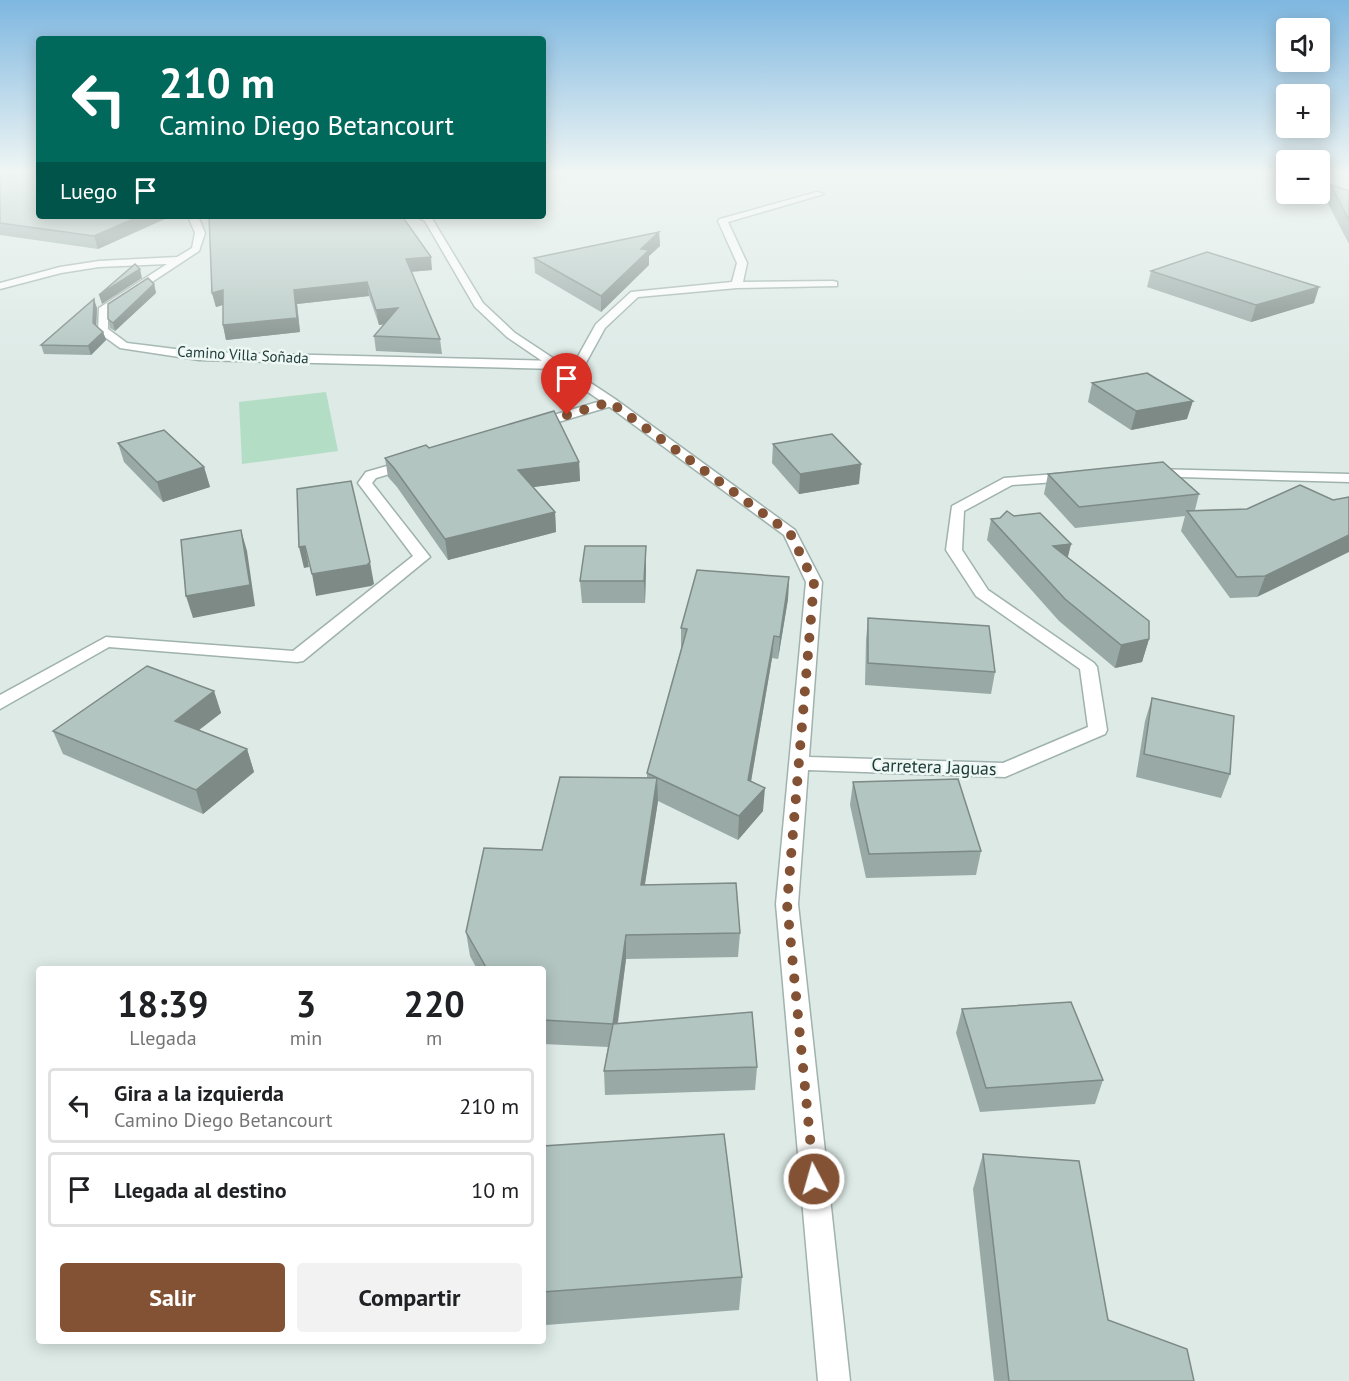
<!DOCTYPE html>
<html lang="es">
<head>
<meta charset="utf-8">
<style>
  :root { --surface:#fff; --page:#f2f2f2; --text:#202124; --muted:#757577; --line:#e0e0e0; --accent:#835235 }
  body { margin:0; font-family:"PT Sans",sans-serif; background:var(--page); color:var(--text); height:100vh; display:flex; flex-direction:column; font-size:22px; white-space:nowrap }
  * { box-sizing:border-box; margin:0 }
  p { font-size:20px; color:var(--muted) }
  .icon { flex:none; width:33px; height:33px; fill:none; stroke:currentColor; stroke-width:2; stroke-linecap:round; stroke-linejoin:round }
  .map { position:relative; flex:1; overflow:hidden }
  .panel { position:absolute; left:36px; top:966px; width:510px; height:378px; display:flex; flex-direction:column; background:var(--surface); border-radius:6px; box-shadow:0 3px 15px #0003 }
  .panel>* { flex:none }
  .top-card { position:absolute; left:36px; top:36px; width:510px; height:183px; border-radius:6px; box-shadow:0 3px 15px #0003; background:#00695c; color:#fff; overflow:hidden }
  .controls { position:absolute; left:1276px; top:18px; display:grid; gap:12px }
  .controls a { display:grid; place-items:center; width:54px; height:54px; border-radius:6px; background:var(--surface); box-shadow:0 3px 15px #0003; font-size:30px }
  .pin { position:absolute; display:grid; place-items:center; width:51px; height:51px; color:#fff; margin:-62px -26px; border-radius:50% 50% 50% 0; rotate:-45deg; box-shadow:0 0 6px #0007 }
  .pin .icon { rotate:45deg }
  .me { position:absolute; width:66px; margin:-33px; rotate:354deg; stroke-linejoin:round; filter:drop-shadow(0 0 4px #0008) }
  .turn { display:flex; align-items:center; gap:21px; height:126px; padding:0 24px; font-size:27px }
  .turn .icon { width:78px; height:78px; stroke-width:2.5 }
  .turn b { display:block; font-size:42px; line-height:51px }
  .then { display:flex; align-items:center; height:57px; padding:0 24px; background:#0003; gap:12px; font-size:22px }
  .eta { display:flex; justify-content:space-evenly; align-items:center; height:102px; text-align:center }
  .eta b { font-size:36px; font-weight:800; line-height:42px }
  .cta { display:flex; gap:12px; margin-top:auto; padding:12px 24px }
  .cta a { flex:1; height:69px; border-radius:6px; background:var(--accent); color:#fff; font-size:24px; font-weight:800; line-height:69px; text-align:center }
  .cta a+a { background:var(--page); color:var(--text) }
  ul { padding:0; list-style:none }
  li { display:flex; align-items:center; gap:18px; height:75px; margin:0 12px 9px; padding:0 12px; border:3px solid var(--line); border-radius:6px }
  li div { flex:1 }
  li b { display:block; font-size:22px }
  li em { font-style:normal }
  .map>svg:first-child { display:block }
  .green { fill:#b4ddc5 }
  .lines { fill:none; stroke-linecap:round; stroke-linejoin:round }
  .minor-casing { stroke:#a0b2ae; stroke-width:3 }
  .tertiary-casing { stroke:#a0b2ae; stroke-width:3 }
  .minor { fill:#fff; fill-rule:evenodd }
  .tertiary { fill:#fff; fill-rule:evenodd }
  .wall { fill:#99a9a5 }
  .shaded-wall { fill:#7d8a86 }
  .building { fill:#b2c5c0; stroke:#7d8a86; stroke-width:1.5 }
  .route { stroke:#835235; stroke-width:10; stroke-dasharray:0 18 }
  .labels { text-anchor:middle; stroke-width:5; stroke-linejoin:round; paint-order:stroke }
  .far-street-label { font-size:15px; fill:#1e3a37; stroke:#edf7f3 }
  .street-label { font-size:18px; fill:#1e3a37; stroke:#edf7f3 }
</style>
</head>
<body>
<div class="map">
<svg width="1349" height="1381" viewBox="0 0 1349 1381">
  <rect width="100%" height="100%" fill="#ddeae6"/>
  <polygon class="green" points="326,392 338,451 242,464 239,402"/>
  <g class="lines">
    <defs>
      <g id="minor">
        <polygon points="817,192 824,194 728,222 747,263 743,282 833,281 837,282 837,286 737,288 638,297 605,328 577,379 569,379 567,376 596,324 631,292 732,282 737,263 718,221 720,219"/>
        <polygon points="188,216 198,216 205,233 199,251 108,311 108,329 127,343 199,352 557,361 563,365 557,369 199,360 120,348 98,332 99,308 167,264 99,267 61,273 0,289 0,283 60,267 99,261 177,257 192,248 195,233"/>
        <polygon points="611,398 617,402 615,405 535,429 529,425 530,422"/>
        <polygon points="408,460 413,461 415,464 413,467 376,478 372,483 430,557 303,661 297,662 109,647 0,709 0,695 106,637 293,651 413,556 358,483 366,472"/>
      </g>
      <g id="tertiary">
        <polygon points="416,216 431,217 483,303 515,333 615,399 795,530 822,582 809,757 1003,763 1088,727 1080,669 976,596 946,550 952,506 1004,478 1071,473 1078,477 1071,481 1012,485 964,511 962,550 988,590 1094,663 1097,667 1107,730 1105,734 1005,777 808,770 798,904 850,1381 818,1381 776,904 806,582 784,535 607,405 507,337 475,307 425,221"/>
        <polygon points="1152,469 1349,474 1349,482 1147,476 1145,473 1147,470"/>
      </g>
    </defs>
    <use href="#minor" class="minor-casing"/>
    <use href="#tertiary" class="tertiary-casing"/>
    <use href="#minor" class="minor"/>
    <use href="#tertiary" class="tertiary"/>
  </g>
  <g class="wall">
    <polygon points="0,176 39,216 172,216 98,249 0,235"/>
    <polygon points="1330,184 1349,191 1349,244 1325,198"/>
    <polygon points="209,216 432,270 411,272 440,339 442,354 376,351 374,336 384,324 379,325 369,296 297,304 300,332 226,340 223,325 223,305 216,307 212,293"/>
    <polygon points="659,232 660,246 649,256 649,265 601,312 535,273 534,258"/>
    <polygon points="1151,271 1314,303 1251,322 1147,287"/>
    <polygon points="154,284 156,293 115,331 110,328 108,319"/>
    <polygon points="97,308 96,326 103,332 106,340 91,355 44,354 41,345"/>
    <polygon points="1092,383 1187,419 1131,430 1088,402"/>
    <polygon points="118,443 204,467 210,487 163,502 124,462"/>
    <polygon points="773,444 859,484 799,494 772,463"/>
    <polygon points="429,448 579,462 580,481 533,487 555,512 556,532 448,560 397,487 388,477 385,458"/>
    <polygon points="1048,474 1199,494 1195,510 1247,509 1300,485 1257,597 1230,598 1181,531 1185,516 1075,528 1044,494"/>
    <polygon points="1014,516 1071,544 1067,558 1149,639 1142,662 1115,668 1059,621 987,540 991,519"/>
    <polygon points="646,546 646,567 645,603 582,603 580,581"/>
    <polygon points="789,577 788,599 778,659 772,658 751,782 763,811 738,840 658,801 645,884 740,933 738,957 626,959 618,1023 757,1067 755,1090 605,1095 604,1071 608,1047 543,1044 543,969 477,969 470,956 466,932 542,850 647,778 647,773 681,649 681,628"/>
    <polygon points="868,618 995,672 991,694 865,685 866,640"/>
    <polygon points="214,691 221,713 199,730 247,749 254,772 203,814 63,754 53,731"/>
    <polygon points="1152,698 1230,774 1221,798 1136,777 1145,721"/>
    <polygon points="853,782 981,851 976,875 866,878 850,805"/>
    <polygon points="962,1009 1103,1080 1095,1104 980,1112 956,1033"/>
    <polygon points="543,1146 742,1277 739,1310 546,1325 543,1302"/>
    <polygon points="983,1154 1108,1320 1194,1381 994,1381 973,1189"/>
  </g>
  <g class="shaded-wall">
    <polygon points="140,216 171,216 98,249 94,236"/>
    <polygon points="659,232 660,246 649,256 649,265 601,312 601,296 641,249"/>
    <polygon points="431,257 432,270 407,272 406,259"/>
    <polygon points="140,269 142,278 102,304 99,295"/>
    <polygon points="367,282 369,296 297,304 300,332 226,340 223,325 294,290"/>
    <polygon points="154,284 156,293 115,331 113,323"/>
    <polygon points="1319,287 1314,303 1251,322 1256,305"/>
    <polygon points="223,290 226,304 216,307 212,293"/>
    <polygon points="94,299 97,308 96,332 93,323"/>
    <polygon points="398,308 400,322 379,325 376,310"/>
    <polygon points="103,332 106,340 91,355 88,346"/>
    <polygon points="1193,401 1187,419 1131,430 1136,411"/>
    <polygon points="579,462 580,481 519,489 518,470"/>
    <polygon points="861,464 859,484 799,494 800,474"/>
    <polygon points="204,467 210,487 163,502 157,482"/>
    <polygon points="555,512 556,532 448,560 445,539"/>
    <polygon points="241,530 247,551 255,606 193,618 186,596"/>
    <polygon points="1349,535 1349,552 1257,597 1265,576"/>
    <polygon points="1071,544 1066,565 1053,546"/>
    <polygon points="305,546 309,567 304,568 299,547"/>
    <polygon points="646,546 646,567 645,603 644,581"/>
    <polygon points="370,562 374,584 371,586 316,596 312,574"/>
    <polygon points="789,577 788,599 778,659 780,637"/>
    <polygon points="774,636 772,658 747,804 748,780"/>
    <polygon points="1149,639 1142,662 1115,668 1121,645"/>
    <polygon points="214,691 221,713 182,743 175,721"/>
    <polygon points="247,749 254,772 203,814 196,790"/>
    <polygon points="657,778 658,801 641,908 641,885"/>
    <polygon points="765,788 763,811 738,840 739,816"/>
    <polygon points="626,935 626,959 614,1048 613,1024"/>
  </g>
  <g class="building">
    <polygon points="39,174 39,216 140,216 94,236 0,223 0,176"/>
    <polygon points="1330,184 1349,191 1349,220"/>
    <polygon points="209,216 402,216 431,257 406,259 440,339 374,336 398,308 376,310 367,282 294,290 297,318 223,325 223,290 212,293"/>
    <polygon points="659,232 641,249 649,250 601,296 534,258"/>
    <polygon points="1207,252 1319,287 1256,305 1151,271"/>
    <polygon points="135,264 140,269 99,295"/>
    <polygon points="148,278 154,284 113,323 108,319 108,304"/>
    <polygon points="94,299 93,323 103,332 88,346 41,345"/>
    <polygon points="1147,373 1193,401 1136,411 1092,383"/>
    <polygon points="554,411 579,462 518,470 555,512 445,539 394,468 385,458 426,445 429,448"/>
    <polygon points="164,430 204,467 157,482 118,443"/>
    <polygon points="832,434 861,464 800,474 773,444"/>
    <polygon points="1163,462 1199,494 1079,507 1048,474"/>
    <polygon points="351,481 370,562 367,565 312,574 305,546 299,547 297,489"/>
    <polygon points="1300,485 1333,500 1349,497 1349,535 1265,576 1237,577 1187,511 1247,509"/>
    <polygon points="1007,511 1014,516 1040,513 1071,544 1053,546 1149,621 1149,639 1121,645 1065,599 991,519 1000,518"/>
    <polygon points="241,530 250,585 186,596 181,540"/>
    <polygon points="585,546 646,546 644,581 580,581"/>
    <polygon points="697,570 789,577 780,637 774,636 748,780 765,788 739,816 647,773 687,629 681,628"/>
    <polygon points="868,618 989,626 995,672 868,663"/>
    <polygon points="147,666 214,691 175,721 247,749 196,790 53,731"/>
    <polygon points="1152,698 1234,716 1230,774 1144,754"/>
    <polygon points="560,777 657,778 641,885 736,883 740,933 626,935 613,1024 543,1020 543,969 487,969 466,932 484,848 542,850"/>
    <polygon points="958,779 981,851 869,854 853,782"/>
    <polygon points="1071,1002 1103,1080 986,1088 962,1009"/>
    <polygon points="752,1012 757,1067 604,1071 613,1024"/>
    <polygon points="724,1134 742,1277 543,1292 543,1146"/>
    <polygon points="983,1154 1079,1161 1108,1320 1187,1349 1194,1381 1009,1381"/>
  </g>
  <linearGradient id="sky" x2="0" y2="1"><stop stop-color="#7eb7e0"/><stop offset="0.47" stop-color="#f0f6f4"/><stop offset="1" stop-color="#f0f6f4" stop-opacity="0"/></linearGradient>
  <rect width="1349" height="367" fill="url(#sky)"/>
  <g class="lines">
    <polyline class="route" points="567,415 610,402 790,533 814,582 787,904 814,1179"/>
  </g>
  <g class="labels">
    <g class="far-street-label">
      <text transform="translate(243 355) rotate(3)" y="5">Camino Villa Soñada</text>
    </g>
    <g class="street-label">
      <text transform="translate(934 767) rotate(2)" y="6">Carretera Jaguas</text>
    </g>
  </g>
</svg>
<div class="controls">
<a><svg class="icon" aria-label="sound" viewBox="0 0 24 24"><path d="M4 9h4l5-4v14l-5-4H4zM17 9q2 3 0 6"/></svg></a>
<a>+</a>
<a>−</a>
</div>
<div class="pin" style="left:567px;top:415px;background:#d93025"><svg class="icon" aria-label="arrive" viewBox="0 0 24 24"><path d="M6 21V4h12l-3 4 3 4H6"/></svg></div>
<svg class="me" style="left:814px;top:1179px" viewBox="-20 -20 40 40"><circle r="17" fill="#835235" stroke="#fff" stroke-width="3"/><path d="M0-11L8 9 0 5-8 9z" fill="#fff"/></svg>
<div class="top-card">
<div class="turn"><svg class="icon" aria-label="left" viewBox="0 0 24 24"><path d="M17 20v-9H6M10 6l-5 5 5 5"/></svg><div><b>210 m</b>Camino Diego Betancourt</div></div>
<div class="then">Luego<svg class="icon" aria-label="arrive" viewBox="0 0 24 24"><path d="M6 21V4h12l-3 4 3 4H6"/></svg></div>
</div>
<section class="panel">
<div class="eta">
<div><b>18:39</b><p>Llegada</p></div>
<div><b>3</b><p>min</p></div>
<div><b>220</b><p>m</p></div>
</div>
<ul>
<li><svg class="icon" aria-label="left" viewBox="0 0 24 24"><path d="M17 20v-9H6M10 6l-5 5 5 5"/></svg><div><b>Gira a la izquierda</b><p>Camino Diego Betancourt</p></div><em>210 m</em></li>
<li><svg class="icon" aria-label="arrive" viewBox="0 0 24 24"><path d="M6 21V4h12l-3 4 3 4H6"/></svg><div><b>Llegada al destino</b></div><em>10 m</em></li>
</ul>
<div class="cta"><a>Salir</a><a>Compartir</a></div>
</section>
</div>
</body>
</html>
